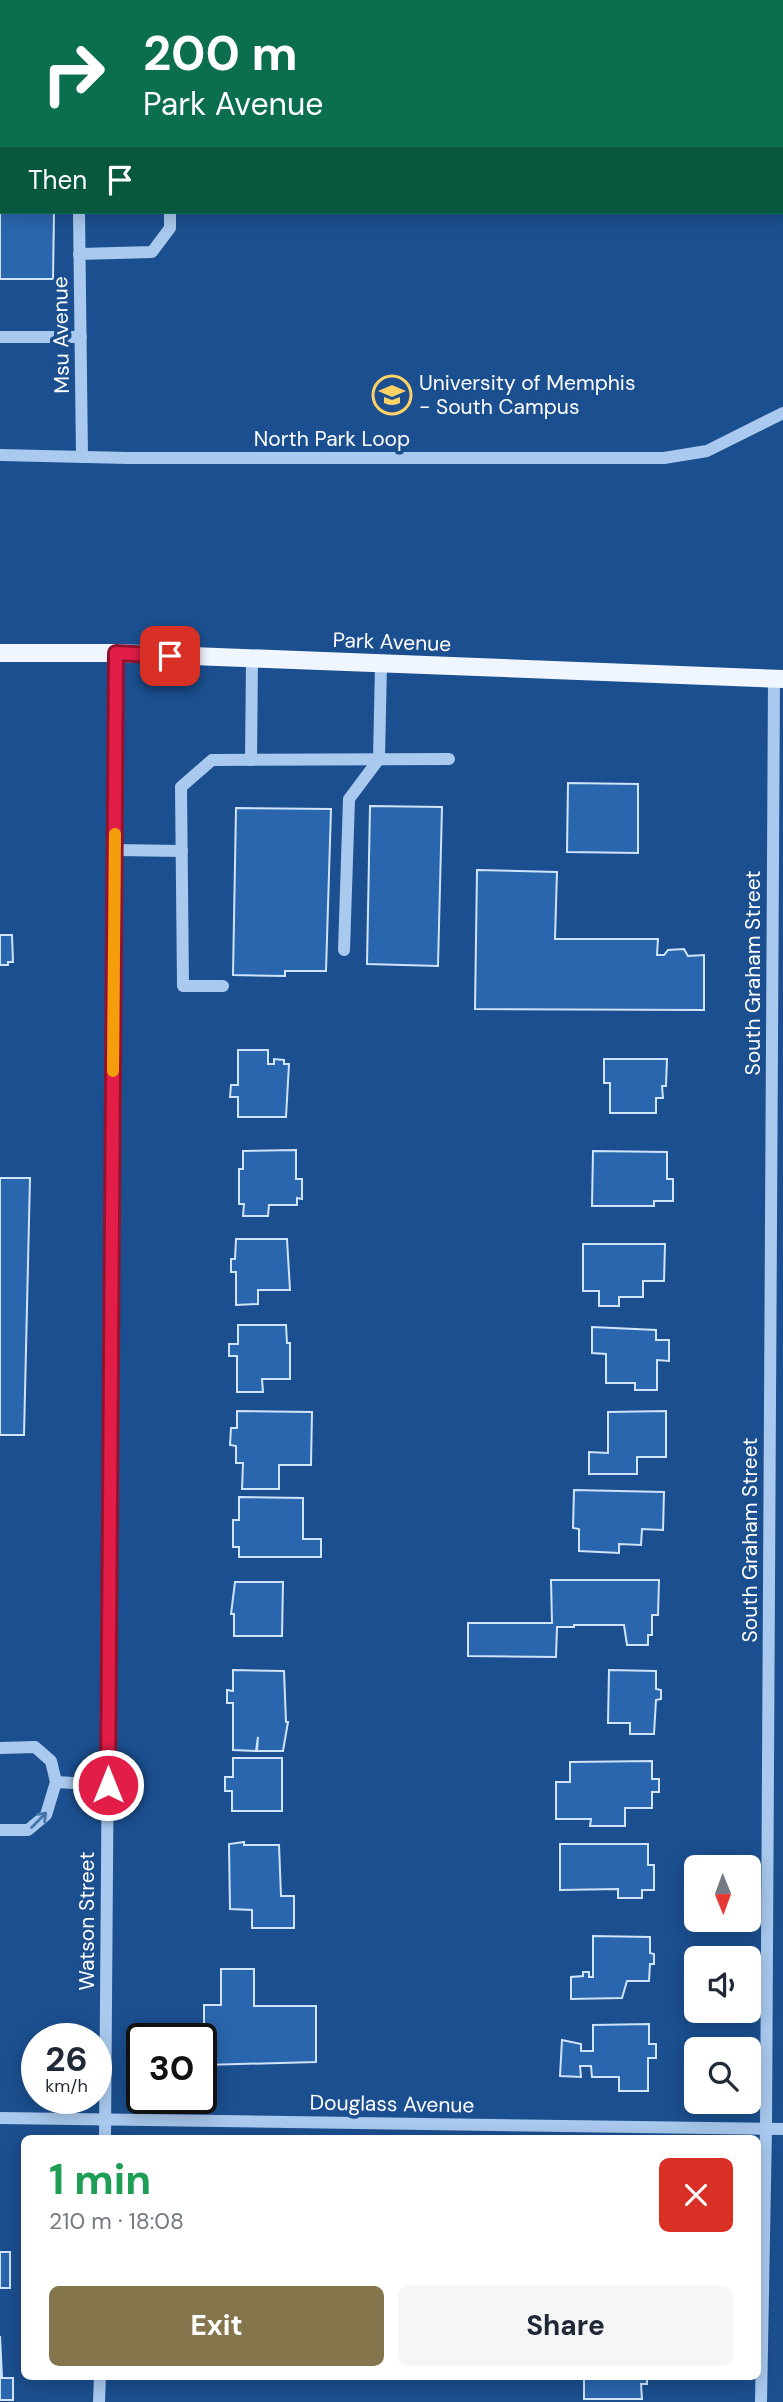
<!DOCTYPE html>
<html lang="en">
<head>
<meta charset="utf-8">
<style>
  :root { --surface:#fff; --page:#f6f6f7; --text:#1f2937; --muted:#747a83; --accent:#84754c }
  body { margin:0; font-family:"DM Sans",sans-serif; background:var(--page); color:var(--text); height:100vh; display:flex; flex-direction:column; font-size:26px; white-space:nowrap }
  * { box-sizing:border-box; margin:0 }
  p { font-size:23px; color:var(--muted) }
  .icon { flex:none; width:38px; height:38px; fill:none; stroke:currentColor; stroke-width:2; stroke-linecap:round; stroke-linejoin:round }
  .map { position:relative; flex:1; overflow:hidden }
  .sheet { position:absolute; left:21px; top:2135px; width:740px; height:245px; display:flex; flex-direction:column; background:var(--surface); border-radius:10px; box-shadow:0 4px 18px #0003 }
  .sheet>* { flex:none }
  .banner { position:absolute; left:0px; top:0px; width:784px; height:214px; box-shadow:0 4px 18px #0003; background:#0b6e4f; color:#fff; overflow:hidden }
  .needle { width:46px; rotate:179deg }
  .buttons { position:absolute; left:684px; top:1855px; display:grid; gap:14px }
  .buttons a { display:grid; place-items:center; width:77px; height:77px; border-radius:10px; background:var(--surface); box-shadow:0 4px 18px #0003; font-size:35px }
  .speed { position:absolute; left:21px; top:2023px; display:flex; gap:14px; font-size:35px; font-weight:700; text-align:center }
  .speed>* { display:grid; place-content:center; width:91px; height:91px; border-radius:50%; background:var(--surface); box-shadow:0 4px 18px #0003; line-height:1 }
  .speed small { font-size:18px; font-weight:400 }
  .speed .limit { border:4px solid #111; border-radius:10px; background:#fff; color:#111 }
  .pin { position:absolute; display:grid; place-items:center; width:60px; height:60px; color:#fff; margin:-30px; border-radius:14px; box-shadow:0 4px 10px #0006 }
  .me { position:absolute; width:77px; margin:-38px; rotate:0deg; stroke-linejoin:round; filter:drop-shadow(0 0 5px #0008) }
  .turn { display:flex; align-items:center; gap:24px; height:147px; padding:0 28px; font-size:32px }
  .turn .icon { width:91px; height:91px; stroke-width:2.5 }
  .turn b { display:block; font-size:49px; line-height:60px }
  .then { display:flex; align-items:center; height:66px; padding:0 28px; background:#0003; gap:14px; font-size:26px }
  .round { display:grid; place-items:center; flex:none; width:74px; height:74px; border-radius:10px; background:var(--page) }
  .overview { display:flex; align-items:center; justify-content:space-between; height:119px; padding:0 28px }
  h1 { font-size:42px; font-weight:700; line-height:52px; color:#1e9e55 }
  .cta { display:flex; gap:14px; margin-top:auto; padding:14px 28px }
  .cta a { flex:1; height:80px; border-radius:10px; background:var(--accent); color:#fff; font-size:28px; font-weight:700; line-height:80px; text-align:center }
  .cta a+a { background:var(--page); color:var(--text) }
  .map>svg:first-child { display:block }
  .building { fill:#2a66ad; stroke:#cfe3fa; stroke-width:2 }
  .lines { fill:none; stroke-linecap:round; stroke-linejoin:round }
  .minor { stroke:#a9c9ee; stroke-width:12 }
  .major { stroke:#f0f6ff; stroke-width:18 }
  .oneway { stroke:#4674ac }
  .route-casing { stroke:#92132f; stroke-width:18 }
  .route { stroke:#e11d48; stroke-width:12 }
  .slow { stroke:#f59e0b; stroke-width:12 }
  .labels { text-anchor:middle; stroke-width:7; stroke-linejoin:round; paint-order:stroke }
  .street-label { font-size:21px; fill:#fff; stroke:#1b4f8f }
  .poi-label { font-size:21px; fill:#fff; stroke:#1b4f8f; text-anchor:start }
</style>
</head>
<body>
<div class="map">
<svg width="783" height="2402" viewBox="0 0 783 2402">
  <rect width="100%" height="100%" fill="#1b4f8f"/>
  <g class="building">
    <polygon points="0,0 54,0 2,2 2,212 54,212 53,279 0,279"/>
    <polygon points="568,783 638,784 638,853 567,852"/>
    <polygon points="370,806 442,807 438,966 367,964"/>
    <polygon points="236,808 331,809 326,971 285,971 285,976 233,975"/>
    <polygon points="477,870 557,872 555,939 658,939 657,955 664,955 668,950 684,949 688,956 704,955 704,1010 475,1009"/>
    <polygon points="0,935 12,935 13,962 8,962 8,965 0,965"/>
    <polygon points="238,1050 268,1050 268,1064 274,1064 274,1059 284,1060 284,1064 289,1064 286,1117 238,1117 238,1097 230,1097 231,1085 238,1085"/>
    <polygon points="604,1059 667,1059 666,1086 662,1086 663,1098 656,1098 656,1113 610,1113 610,1083 604,1083"/>
    <polygon points="296,1150 296,1179 302,1179 302,1199 297,1198 297,1205 269,1205 268,1216 243,1216 244,1204 239,1204 239,1169 243,1169 243,1151"/>
    <polygon points="593,1151 667,1152 667,1179 673,1179 673,1201 654,1201 654,1206 592,1206"/>
    <polygon points="0,1178 30,1178 24,1435 0,1435"/>
    <polygon points="236,1239 287,1239 290,1290 258,1290 258,1304 236,1305 236,1272 231,1272 231,1259 235,1259"/>
    <polygon points="583,1244 665,1244 664,1281 643,1281 643,1297 619,1297 619,1306 599,1306 599,1291 583,1291"/>
    <polygon points="238,1325 286,1325 287,1343 290,1343 290,1379 262,1379 263,1392 237,1392 237,1356 229,1356 229,1344 238,1344"/>
    <polygon points="592,1327 656,1330 656,1340 669,1340 669,1361 657,1360 657,1390 635,1390 635,1383 606,1383 606,1354 592,1353"/>
    <polygon points="237,1411 312,1412 311,1465 279,1465 279,1489 242,1489 243,1463 236,1463 236,1446 230,1445 231,1428 237,1428"/>
    <polygon points="666,1411 666,1457 637,1457 637,1474 589,1474 589,1452 608,1453 608,1412"/>
    <polygon points="574,1490 664,1492 663,1530 642,1529 641,1545 619,1544 619,1553 579,1551 579,1529 573,1528"/>
    <polygon points="239,1497 303,1498 303,1539 321,1539 321,1557 239,1557 239,1547 233,1547 233,1520 239,1520"/>
    <polygon points="551,1580 659,1580 658,1615 652,1615 652,1635 648,1635 648,1645 627,1645 624,1625 574,1625 574,1627 557,1627 556,1657 468,1656 468,1623 552,1623"/>
    <polygon points="235,1582 283,1582 282,1636 234,1636 234,1614 231,1614"/>
    <polygon points="233,1670 284,1671 286,1722 288,1722 283,1751 257,1751 258,1737 256,1751 233,1750 233,1703 227,1703 227,1690 233,1691"/>
    <polygon points="609,1670 656,1671 656,1689 661,1690 661,1699 656,1700 654,1734 630,1734 630,1723 608,1723"/>
    <polygon points="233,1758 282,1758 282,1811 232,1811 232,1791 225,1791 225,1777 233,1777"/>
    <polygon points="652,1761 652,1779 659,1779 659,1792 652,1792 652,1808 625,1808 625,1826 590,1826 591,1819 556,1819 556,1782 570,1782 570,1762"/>
    <polygon points="244,1842 244,1845 279,1845 281,1896 294,1896 294,1928 252,1928 252,1910 230,1909 229,1844"/>
    <polygon points="560,1844 648,1844 648,1865 654,1865 654,1890 642,1890 642,1898 618,1898 618,1889 560,1890"/>
    <polygon points="593,1936 650,1937 650,1953 654,1954 654,1964 650,1964 649,1981 627,1981 622,1998 571,1999 571,1977 583,1976 583,1972 589,1972 589,1977 593,1977"/>
    <polygon points="221,1969 254,1969 254,2006 316,2006 316,2062 204,2065 204,2005 221,2005"/>
    <polygon points="649,2024 649,2044 656,2044 656,2058 648,2058 648,2091 619,2091 619,2077 592,2077 591,2066 580,2066 581,2077 560,2076 562,2040 581,2044 581,2051 593,2051 593,2025"/>
    <rect x="0" y="2252" width="10" height="36"/>
    <polygon points="0,2336 2,2378 13,2378 13,2400 0,2400"/>
    <polygon points="584,2376 647,2376 647,2384 641,2384 642,2399 584,2399"/>
  </g>
  <g class="lines">
    <g class="minor">
      <polyline points="76,0 76,2"/>
      <polyline points="173,2 173,0"/>
      <polyline points="79,212 82,457"/>
      <polyline points="79,254 152,252 170,228 170,212"/>
      <polyline points="0,337 81,337"/>
      <polyline points="0,455 128,458 664,458 707,451 783,413"/>
      <polyline points="251,760 252,659"/>
      <polyline points="115,850 182,851"/>
      <polyline points="344,950 349,799 379,759 381,665"/>
      <polyline points="223,986 183,986 181,787 212,760 449,759"/>
      <polyline points="0,1748 35,1747 51,1761 56,1782 46,1815 28,1830 0,1830"/>
      <polyline points="56,1782 108,1785"/>
      <polyline points="0,2118 783,2129"/>
      <polyline points="105,2138 116,653"/>
      <polyline points="99,2402 100,2376"/>
      <polyline points="761,2402 766,2129 774,679"/>
    </g>
    <polyline class="major" points="0,653 116,653 783,679"/>
  </g>
  <defs><path id="oneway-shaft" d="M-6 0H5M1.5-3L5.5 0L1.5 3" fill="none" stroke-width="1.6" stroke-linecap="round" stroke-linejoin="round" transform="scale(1.75)"/></defs>
  <use class="oneway" href="#oneway-shaft" transform="translate(39 1820) rotate(-45)"/>
  <g class="lines">
    <defs>
      <polyline id="route" points="108,1785 116,653 170,656"/>
    </defs>
    <use href="#route" class="route-casing"/>
    <use href="#route" class="route"/>
    <polyline class="slow" points="113,1071 115,834"/>
  </g>
  <defs>
    <symbol id="university-ring" viewBox="-11 -11 22 22"><circle r="9.5" fill="#1b4f8f" stroke="#ffd166" stroke-width="1.5"/><path d="M0-5L7-2L0 1L-7-2ZM-4 1L0 2.5L4 1V4Q0 6-4 4Z" fill="#ffd166"/></symbol>
  </defs>
  <g fill-rule="evenodd">
    <use href="#university-ring" x="370" y="373" width="44" height="44"/>
  </g>
  <g class="labels">
    <g class="street-label">
      <text transform="translate(61 335) rotate(-91)" y="7">Msu Avenue</text>
      <text x="332" y="446">North Park Loop</text>
      <text transform="translate(392 642) rotate(2)" y="7">Park Avenue</text>
      <text transform="translate(753 973) rotate(-90)" y="7">South Graham Street</text>
      <text transform="translate(750 1540) rotate(-90)" y="7">South Graham Street</text>
      <text transform="translate(87 1921) rotate(-90)" y="7">Watson Street</text>
      <text transform="translate(392 2104) rotate(1)" y="7">Douglass Avenue</text>
    </g>
    <g class="poi-label">
      <text x="419" y="390">University of Memphis<tspan x="419" dy="24">- South Campus</tspan></text>
    </g>
  </g>
</svg>
<div class="buttons">
<a><svg class="needle" viewBox="-14 -14 28 28"><path d="M0-13l5 13h-10z" fill="#e53935"/><path d="M0 13l5-13h-10z" fill="#747a83"/></svg></a>
<a><svg class="icon" aria-label="sound" viewBox="0 0 24 24"><path d="M4 9h4l5-4v14l-5-4H4zM17 9q2 3 0 6"/></svg></a>
<a><svg class="icon" aria-label="search" viewBox="0 0 24 24"><circle cx="10" cy="10" r="6"/><path d="M15 15l6 6"/></svg></a>
</div>
<div class="speed"><div>26<small>km/h</small></div><div class="limit">30</div></div>
<div class="pin" style="left:170px;top:656px;background:#d93025"><svg class="icon" aria-label="arrive" viewBox="0 0 24 24"><path d="M6 21V4h12l-3 4 3 4H6"/></svg></div>
<svg class="me" style="left:108px;top:1785px" viewBox="-20 -20 40 40"><circle r="17" fill="#e11d48" stroke="#fff" stroke-width="3"/><path d="M0-11L8 9 0 5-8 9z" fill="#fff"/></svg>
<div class="banner">
<div class="turn"><svg class="icon" aria-label="right" viewBox="0 0 24 24"><path d="M7 20v-9h11M14 6l5 5-5 5"/></svg><div><b>200 m</b>Park Avenue</div></div>
<div class="then">Then<svg class="icon" aria-label="arrive" viewBox="0 0 24 24"><path d="M6 21V4h12l-3 4 3 4H6"/></svg></div>
</div>
<section class="sheet">
<div class="overview"><div><h1>1 min</h1><p>210 m · 18:08</p></div><a class="round" style="background:#d93025;color:#fff"><svg class="icon" aria-label="close" viewBox="0 0 24 24"><path d="M6 6l12 12M18 6L6 18"/></svg></a></div>
<div class="cta"><a>Exit</a><a>Share</a></div>
</section>
</div>
</body>
</html>
